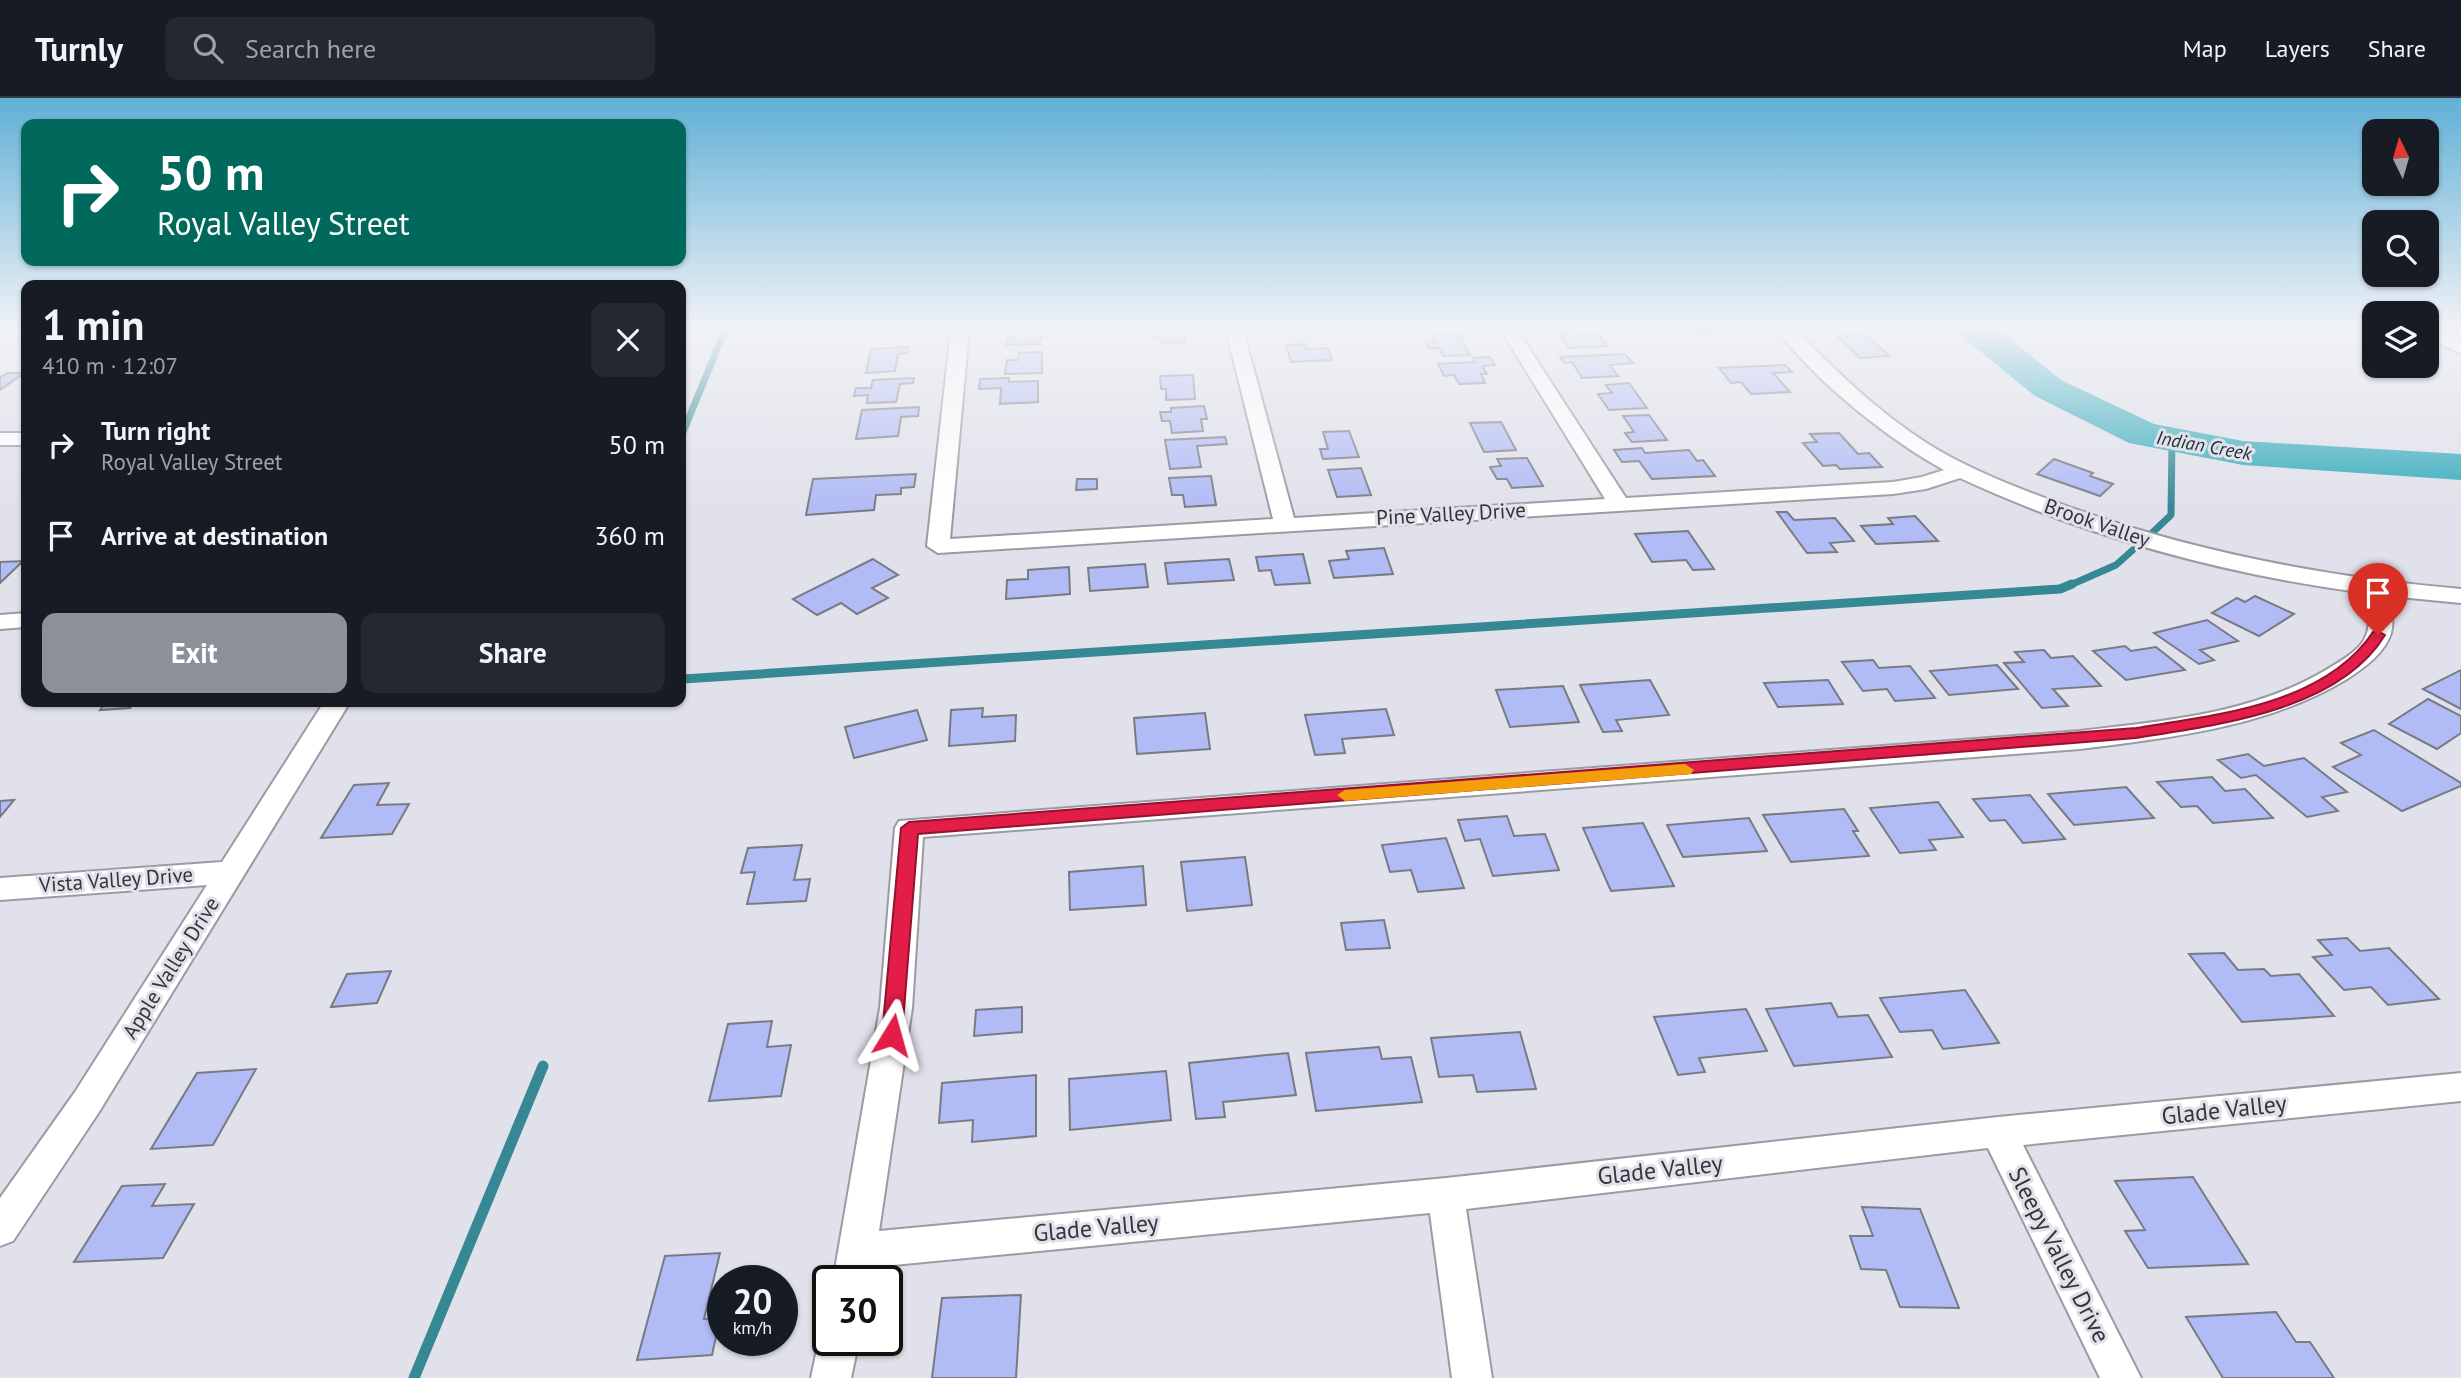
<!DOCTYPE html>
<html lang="en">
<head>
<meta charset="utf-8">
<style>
  :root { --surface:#171b24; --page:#242831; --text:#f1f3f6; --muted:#9ea1a6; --line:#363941; --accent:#8c9099 }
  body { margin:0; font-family:"PT Sans",sans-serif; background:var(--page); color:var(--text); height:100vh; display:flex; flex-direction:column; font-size:26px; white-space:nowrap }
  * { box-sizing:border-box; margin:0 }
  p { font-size:23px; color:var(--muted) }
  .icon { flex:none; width:38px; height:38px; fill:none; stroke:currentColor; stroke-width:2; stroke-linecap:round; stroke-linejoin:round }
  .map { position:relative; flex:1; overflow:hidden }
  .side { position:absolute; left:21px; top:182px; width:665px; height:427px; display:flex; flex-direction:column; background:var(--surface); border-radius:14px; box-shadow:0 2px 5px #0004 }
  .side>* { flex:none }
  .banner { position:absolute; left:21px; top:21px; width:665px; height:147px; border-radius:14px; box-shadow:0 2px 5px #0004; background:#00695c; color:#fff; overflow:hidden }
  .needle { width:46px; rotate:355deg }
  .fabs { position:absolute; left:2362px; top:21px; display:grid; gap:14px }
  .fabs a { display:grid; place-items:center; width:77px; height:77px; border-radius:14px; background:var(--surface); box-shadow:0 2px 5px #0004; font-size:35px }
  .speed { position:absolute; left:707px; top:1167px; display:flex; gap:14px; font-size:35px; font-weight:700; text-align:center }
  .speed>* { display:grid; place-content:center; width:91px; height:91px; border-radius:50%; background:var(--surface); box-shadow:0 2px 5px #0004; line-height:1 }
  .speed small { font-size:18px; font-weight:400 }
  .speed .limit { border:4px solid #111; border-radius:10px; background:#fff; color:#111 }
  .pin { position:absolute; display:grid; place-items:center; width:60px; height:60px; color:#fff; margin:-72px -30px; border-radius:50% 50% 50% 0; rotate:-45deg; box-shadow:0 0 7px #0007 }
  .pin .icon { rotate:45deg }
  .me { position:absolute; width:77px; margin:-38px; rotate:8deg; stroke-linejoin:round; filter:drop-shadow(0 0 5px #0008) }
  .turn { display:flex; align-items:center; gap:24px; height:147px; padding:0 21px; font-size:32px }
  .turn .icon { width:91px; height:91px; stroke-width:2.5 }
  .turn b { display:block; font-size:49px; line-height:60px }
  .round { display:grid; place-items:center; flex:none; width:74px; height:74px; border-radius:14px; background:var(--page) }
  .headline { display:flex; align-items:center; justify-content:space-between; height:119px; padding:0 21px }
  h1 { font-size:42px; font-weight:700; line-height:52px }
  .button { display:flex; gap:14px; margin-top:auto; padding:14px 21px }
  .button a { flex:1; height:80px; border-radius:14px; background:var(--accent); color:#fff; font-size:28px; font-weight:700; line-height:80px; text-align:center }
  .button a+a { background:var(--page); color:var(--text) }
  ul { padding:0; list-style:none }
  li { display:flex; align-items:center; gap:21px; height:91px; padding:0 21px }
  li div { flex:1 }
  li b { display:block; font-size:26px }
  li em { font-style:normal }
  header { display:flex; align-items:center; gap:42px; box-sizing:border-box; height:98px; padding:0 35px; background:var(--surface); border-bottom:2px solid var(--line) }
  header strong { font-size:33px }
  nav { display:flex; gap:38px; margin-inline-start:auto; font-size:24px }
  .search { width:490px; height:63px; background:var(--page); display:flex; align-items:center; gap:18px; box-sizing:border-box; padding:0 24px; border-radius:14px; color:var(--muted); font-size:26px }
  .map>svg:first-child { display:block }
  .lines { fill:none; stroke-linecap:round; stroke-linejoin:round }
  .stream-far2 { stroke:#358894; stroke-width:7 }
  .stream-far1 { stroke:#358894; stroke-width:9 }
  .stream { stroke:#358894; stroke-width:11 }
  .river { fill:#35abbc; fill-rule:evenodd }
  .building { fill:#b1bbf5; stroke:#797b82; stroke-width:2 }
  .minor-casing { stroke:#9a9ba3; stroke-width:4 }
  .tertiary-casing { stroke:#9a9ba3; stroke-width:4 }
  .minor { fill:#fff; fill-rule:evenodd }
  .tertiary { fill:#fff; fill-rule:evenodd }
  .route { fill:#e11d48; stroke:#92132f; stroke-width:2 }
  .slow { fill:#f59e0b }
  .labels { text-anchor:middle; stroke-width:6; stroke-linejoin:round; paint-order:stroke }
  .far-water-label { font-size:19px; font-style:italic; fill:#1a2e31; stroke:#e0e1ea }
  .street-label { font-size:21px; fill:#353538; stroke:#e0e1ea }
  .near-street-label { font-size:24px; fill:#353538; stroke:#e0e1ea }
</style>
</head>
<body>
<header>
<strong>Turnly</strong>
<div class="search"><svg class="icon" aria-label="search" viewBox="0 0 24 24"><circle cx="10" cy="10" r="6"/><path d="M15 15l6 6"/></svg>Search here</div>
<nav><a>Map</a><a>Layers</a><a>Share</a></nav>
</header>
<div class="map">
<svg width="2461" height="1280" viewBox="0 0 2461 1280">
  <rect width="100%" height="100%" fill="#e0e1ea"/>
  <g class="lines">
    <g class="stream-far2">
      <polyline points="681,339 725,232"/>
      <polyline points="2152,435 2171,417 2172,342"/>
      <polyline points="2068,488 2116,467 2135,450"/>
    </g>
    <polyline class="stream-far1" points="683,581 2060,491 2072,486"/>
    <polyline class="stream" points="414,1280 543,968"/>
    <polygon class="river" points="1960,232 1999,232 2061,282 2154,326 2243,343 2461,356 2461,382 2243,367 2129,345 2035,298 1964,240"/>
  </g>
  <g class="building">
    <polygon points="1015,232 1049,232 1049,239 1040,239 1040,246 1006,247 1007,240 1015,240"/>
    <polygon points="1151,232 1184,232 1186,244 1161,245 1160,239 1152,239"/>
    <polygon points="1691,232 1729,232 1731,234 1695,236"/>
    <polygon points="1577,233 1580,238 1599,237 1608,248 1569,250 1558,234"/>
    <polygon points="1459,236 1470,257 1443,258 1439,250 1429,250 1426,244 1435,244 1432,237"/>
    <polygon points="1865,236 1889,258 1860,260 1837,238"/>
    <polygon points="1306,246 1307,251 1328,250 1332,262 1291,264 1286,247"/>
    <polygon points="908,249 907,255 898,256 895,273 866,275 871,251"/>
    <polygon points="1042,254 1042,275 1005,276 1007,262 1018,262 1019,255"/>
    <polygon points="1625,256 1633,265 1610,267 1618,278 1582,280 1572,264 1564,265 1560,259"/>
    <polygon points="1490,259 1495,267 1482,268 1487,276 1481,276 1485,285 1459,286 1454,277 1444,278 1438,266 1475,264 1473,260"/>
    <polygon points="1785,267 1792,274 1773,275 1790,294 1751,296 1741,284 1731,285 1719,270"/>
    <polygon points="8,275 24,275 0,292 0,279"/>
    <polygon points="1193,277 1195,301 1166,302 1166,291 1161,291 1160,278"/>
    <polygon points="914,280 913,285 900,286 896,304 867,305 868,297 854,298 856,290 871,290 873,282"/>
    <polygon points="1009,280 1009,284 1038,283 1038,304 1000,306 1001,290 979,291 980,281"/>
    <polygon points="1629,285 1647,310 1609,312 1598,296 1612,295 1606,287"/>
    <polygon points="1204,308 1207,321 1201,321 1203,333 1172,335 1170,323 1162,323 1160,314 1171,314 1171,310"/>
    <polygon points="919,309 918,318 901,319 898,338 856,341 862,312"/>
    <polygon points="1649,317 1667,342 1632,344 1625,335 1634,334 1623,318"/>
    <polygon points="1501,324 1516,352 1484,354 1470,325"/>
    <polygon points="1349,333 1359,359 1323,361 1320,351 1328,351 1323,334"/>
    <polygon points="1839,335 1858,356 1869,355 1882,369 1840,371 1836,367 1823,368 1803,345 1817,344 1810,336"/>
    <polygon points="1225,339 1227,346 1197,348 1201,369 1170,371 1165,342"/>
    <polygon points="1642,350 1645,355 1689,352 1697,363 1703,362 1715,378 1652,381 1639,363 1622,364 1614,352"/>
    <polygon points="1527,360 1543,388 1512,390 1507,381 1497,381 1490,369 1501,368 1497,361"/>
    <polygon points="2054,361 2093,375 2090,378 2113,386 2100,398 2037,376"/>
    <polygon points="1361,370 1371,397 1337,399 1328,372"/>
    <polygon points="916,376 914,389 901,390 901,396 876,397 874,412 806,417 813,381"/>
    <polygon points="1211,378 1216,407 1185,409 1183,397 1172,397 1169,380"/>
    <polygon points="1077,381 1097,381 1097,391 1076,392"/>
    <polygon points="1777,414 1787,414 1794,422 1835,420 1854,443 1830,445 1837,454 1807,455"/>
    <polygon points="1915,418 1938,443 1876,446 1861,428 1893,426 1888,420"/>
    <polygon points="1688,433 1714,471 1693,472 1686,462 1652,464 1635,436"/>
    <polygon points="1384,450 1393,476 1334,480 1329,463 1349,461 1346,453"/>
    <polygon points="1303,456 1310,485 1275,487 1271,472 1259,473 1256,459"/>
    <polygon points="873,461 898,477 872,490 888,500 857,516 841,505 817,517 793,501"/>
    <polygon points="1229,461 1234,482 1168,486 1165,465"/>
    <polygon points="23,463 0,485 0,464"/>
    <polygon points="1145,466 1148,489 1090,493 1088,470"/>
    <polygon points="1069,469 1070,496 1006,501 1007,482 1028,481 1028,472"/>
    <polygon points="2255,498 2294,516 2259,538 2212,515 2237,500 2245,504"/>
    <polygon points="2207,522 2238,543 2200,552 2214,562 2199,566 2154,535"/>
    <polygon points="2125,548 2131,553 2156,549 2185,572 2126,582 2093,553"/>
    <polygon points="2044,552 2051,560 2073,558 2101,588 2053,591 2068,608 2042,610 2004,565 2024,564 2015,554"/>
    <polygon points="1873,562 1879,570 1910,568 1935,600 1895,603 1887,591 1863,593 1842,564"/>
    <polygon points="1997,567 2018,591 1949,597 1930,573"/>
    <polygon points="2461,572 2461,611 2423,591"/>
    <polygon points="1650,582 1669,617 1616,622 1622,633 1603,634 1580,587"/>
    <polygon points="1828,582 1843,606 1778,609 1764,585"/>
    <polygon points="1563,588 1579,624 1510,629 1496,592"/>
    <polygon points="2428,601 2461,618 2461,635 2437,651 2389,626"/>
    <polygon points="106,604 134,604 130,610 100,612"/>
    <polygon points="983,610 982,619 1016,617 1015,643 949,648 951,612"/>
    <polygon points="1386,611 1394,637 1342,641 1345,655 1315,657 1305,617"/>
    <polygon points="917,612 927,642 854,660 845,629"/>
    <polygon points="1205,615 1210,651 1137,656 1134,620"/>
    <polygon points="2374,632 2461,685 2461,688 2402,713 2333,669 2361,657 2341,645"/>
    <polygon points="2248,656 2264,668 2304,660 2347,694 2322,699 2338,713 2307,719 2256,677 2241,680 2218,662"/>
    <polygon points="2212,679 2225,693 2245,691 2273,720 2213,725 2197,708 2181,709 2157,684"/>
    <polygon points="389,685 377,707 409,706 392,736 321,740 354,687"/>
    <polygon points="2126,689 2154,720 2074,727 2048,696"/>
    <polygon points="2030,697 2065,741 2023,745 2005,722 1990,723 1973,701"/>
    <polygon points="14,702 0,719 0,703"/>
    <polygon points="1938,704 1963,739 1929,742 1936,752 1900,755 1870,710"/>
    <polygon points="1844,711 1858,733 1853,733 1869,758 1791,764 1763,717"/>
    <polygon points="1507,718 1514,738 1545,736 1559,772 1493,778 1480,741 1465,743 1458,722"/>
    <polygon points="1749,720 1767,753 1683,759 1667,727"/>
    <polygon points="1643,725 1674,788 1611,793 1583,730"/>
    <polygon points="1446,740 1464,790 1418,794 1411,772 1390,774 1382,747"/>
    <polygon points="802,747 794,782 810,781 806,803 747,806 755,774 741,775 748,750"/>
    <polygon points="1245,759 1252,807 1187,813 1181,764"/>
    <polygon points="1143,768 1146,807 1070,812 1069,774"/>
    <polygon points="1384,822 1390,850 1346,852 1341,825"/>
    <polygon points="2347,840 2360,853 2389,850 2439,901 2388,907 2371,889 2344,892 2313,859 2332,857 2318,842"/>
    <polygon points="2224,855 2238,872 2264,871 2271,878 2299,876 2334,918 2242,924 2189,856"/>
    <polygon points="391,873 377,905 331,909 347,876"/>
    <polygon points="1965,892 1999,945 1943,951 1932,932 1900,934 1880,900"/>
    <polygon points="1831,905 1838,919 1868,917 1892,959 1794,968 1766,911"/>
    <polygon points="1022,909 1022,934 974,938 976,912"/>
    <polygon points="1746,911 1767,953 1699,960 1705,974 1678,977 1654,919"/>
    <polygon points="772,923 767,949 791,947 781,998 709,1003 728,926"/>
    <polygon points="1520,934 1536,991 1477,994 1473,977 1439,979 1431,940"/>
    <polygon points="1379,949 1382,961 1411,959 1422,1004 1316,1013 1306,955"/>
    <polygon points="1288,955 1296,997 1223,1004 1225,1019 1196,1021 1189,965"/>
    <polygon points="256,971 213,1047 151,1051 197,975"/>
    <polygon points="1166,973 1171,1022 1070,1032 1069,981"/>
    <polygon points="1036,977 1036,1038 972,1044 973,1022 939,1025 942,985"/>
    <polygon points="2193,1079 2248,1166 2148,1170 2125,1133 2145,1132 2115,1083"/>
    <polygon points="165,1086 152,1108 194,1106 163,1160 74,1164 122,1088"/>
    <polygon points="1862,1109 1920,1111 1959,1210 1900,1209 1886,1172 1861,1171 1850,1138 1873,1138"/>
    <polygon points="720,1155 704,1221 720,1220 712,1257 637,1262 665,1158"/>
    <polygon points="1021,1197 1016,1280 932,1280 942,1200"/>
    <polygon points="2276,1214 2296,1244 2310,1244 2334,1280 2223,1280 2186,1219"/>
  </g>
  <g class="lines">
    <defs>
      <g id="minor">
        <path d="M951 232H969L950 441 1273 421 1226 232H1243L1294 420 1605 401 1501 232H1517L1626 400 1893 384 1922 379 1944 372C1889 342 1815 283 1777 232H1795C1836 273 1878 314 1928 346 1968 371 2013 388 2058 405 2189 453 2322 479 2461 491V505L2389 498C2392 510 2394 523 2391 535 2385 555 2364 570 2347 581 2266 630 2172 639 2080 651L923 739 912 910 879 1133 1446 1080 1998 1019 2461 975V1003L2023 1047 2141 1280H2100L1988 1050 1466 1111 1492 1280H1452L1430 1115 873 1169 871 1183H833L880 910 895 730 899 723 2080 633C2165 623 2252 616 2326 572 2339 564 2356 555 2364 542 2372 528 2369 509 2366 495 2227 477 2087 439 1960 380L1926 391 1893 396 938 455 927 448Z"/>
        <rect x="0" y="335" width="26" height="12"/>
        <polygon points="26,515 26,529 0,531 0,517"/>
        <polygon points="324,604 350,604 99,1014 13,1143 0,1148 0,1100 75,994 207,787 0,802 0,780 222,764"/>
        <polygon points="828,1227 828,1242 859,1242 851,1280 811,1280 819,1242"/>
      </g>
      <polygon id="tertiary" points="2427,232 2446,232 2461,240 2461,256 2427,239"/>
    </defs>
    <use href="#minor" class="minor-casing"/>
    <use href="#tertiary" class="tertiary-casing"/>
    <use href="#minor" class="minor"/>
    <use href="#tertiary" class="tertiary"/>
  </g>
  <linearGradient id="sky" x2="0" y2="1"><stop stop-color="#60b0d6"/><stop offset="0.56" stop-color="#f1f2f6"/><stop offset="1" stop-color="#f1f2f6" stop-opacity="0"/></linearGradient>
  <rect width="2461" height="411" fill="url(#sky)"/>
  <path class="route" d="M2378 533 2385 537C2339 613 2217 627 2136 640L918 736 902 937 899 943H885L882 937 901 730 909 724 2136 630C2216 617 2324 607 2373 534Z"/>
  <polygon class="slow" points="1685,666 1694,672 1691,676 1345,703 1337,697 1345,692"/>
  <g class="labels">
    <g class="far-water-label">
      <text transform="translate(2204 347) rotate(10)" y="7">Indian Creek</text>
    </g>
    <g class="street-label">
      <text transform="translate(1451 416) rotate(-3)" y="7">Pine Valley Drive</text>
      <text transform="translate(2097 425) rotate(19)" y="7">Brook Valley</text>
      <text transform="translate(116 782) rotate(-4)" y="7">Vista Valley Drive</text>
      <text transform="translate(171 870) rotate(-58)" y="7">Apple Valley Drive</text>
    </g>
    <g class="near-street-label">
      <text transform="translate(2224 1012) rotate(-6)" y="8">Glade Valley</text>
      <text transform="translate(1660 1072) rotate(-6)" y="8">Glade Valley</text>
      <text transform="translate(1096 1130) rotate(-5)" y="8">Glade Valley</text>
      <text transform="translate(2059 1157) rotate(63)" y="8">Sleepy Valley Drive</text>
    </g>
  </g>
</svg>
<div class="fabs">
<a><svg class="needle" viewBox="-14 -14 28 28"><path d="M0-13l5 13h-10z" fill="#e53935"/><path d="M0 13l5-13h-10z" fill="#9ea1a6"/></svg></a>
<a><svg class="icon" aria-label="search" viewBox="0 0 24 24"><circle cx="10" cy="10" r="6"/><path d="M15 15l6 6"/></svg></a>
<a><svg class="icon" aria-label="layers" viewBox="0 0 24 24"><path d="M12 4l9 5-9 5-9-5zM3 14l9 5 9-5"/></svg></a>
</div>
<div class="speed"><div>20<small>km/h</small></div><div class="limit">30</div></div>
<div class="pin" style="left:2378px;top:537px;background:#d93025"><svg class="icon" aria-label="arrive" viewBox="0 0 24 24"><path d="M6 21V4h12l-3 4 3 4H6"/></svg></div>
<svg class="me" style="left:892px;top:937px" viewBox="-20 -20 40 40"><path d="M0-17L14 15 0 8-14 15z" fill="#e11d48" stroke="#fff" stroke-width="4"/></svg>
<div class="banner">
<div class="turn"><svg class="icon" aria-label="right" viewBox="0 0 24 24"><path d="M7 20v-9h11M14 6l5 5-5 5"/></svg><div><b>50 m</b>Royal Valley Street</div></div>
</div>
<section class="side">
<div class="headline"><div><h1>1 min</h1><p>410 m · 12:07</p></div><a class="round"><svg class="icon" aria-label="close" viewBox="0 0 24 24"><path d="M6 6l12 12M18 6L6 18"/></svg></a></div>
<ul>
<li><svg class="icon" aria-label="right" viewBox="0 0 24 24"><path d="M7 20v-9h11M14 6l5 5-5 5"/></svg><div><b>Turn right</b><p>Royal Valley Street</p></div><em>50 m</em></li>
<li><svg class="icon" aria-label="arrive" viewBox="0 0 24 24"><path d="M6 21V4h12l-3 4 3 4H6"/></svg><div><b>Arrive at destination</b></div><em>360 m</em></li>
</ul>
<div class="button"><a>Exit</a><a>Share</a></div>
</section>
</div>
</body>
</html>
